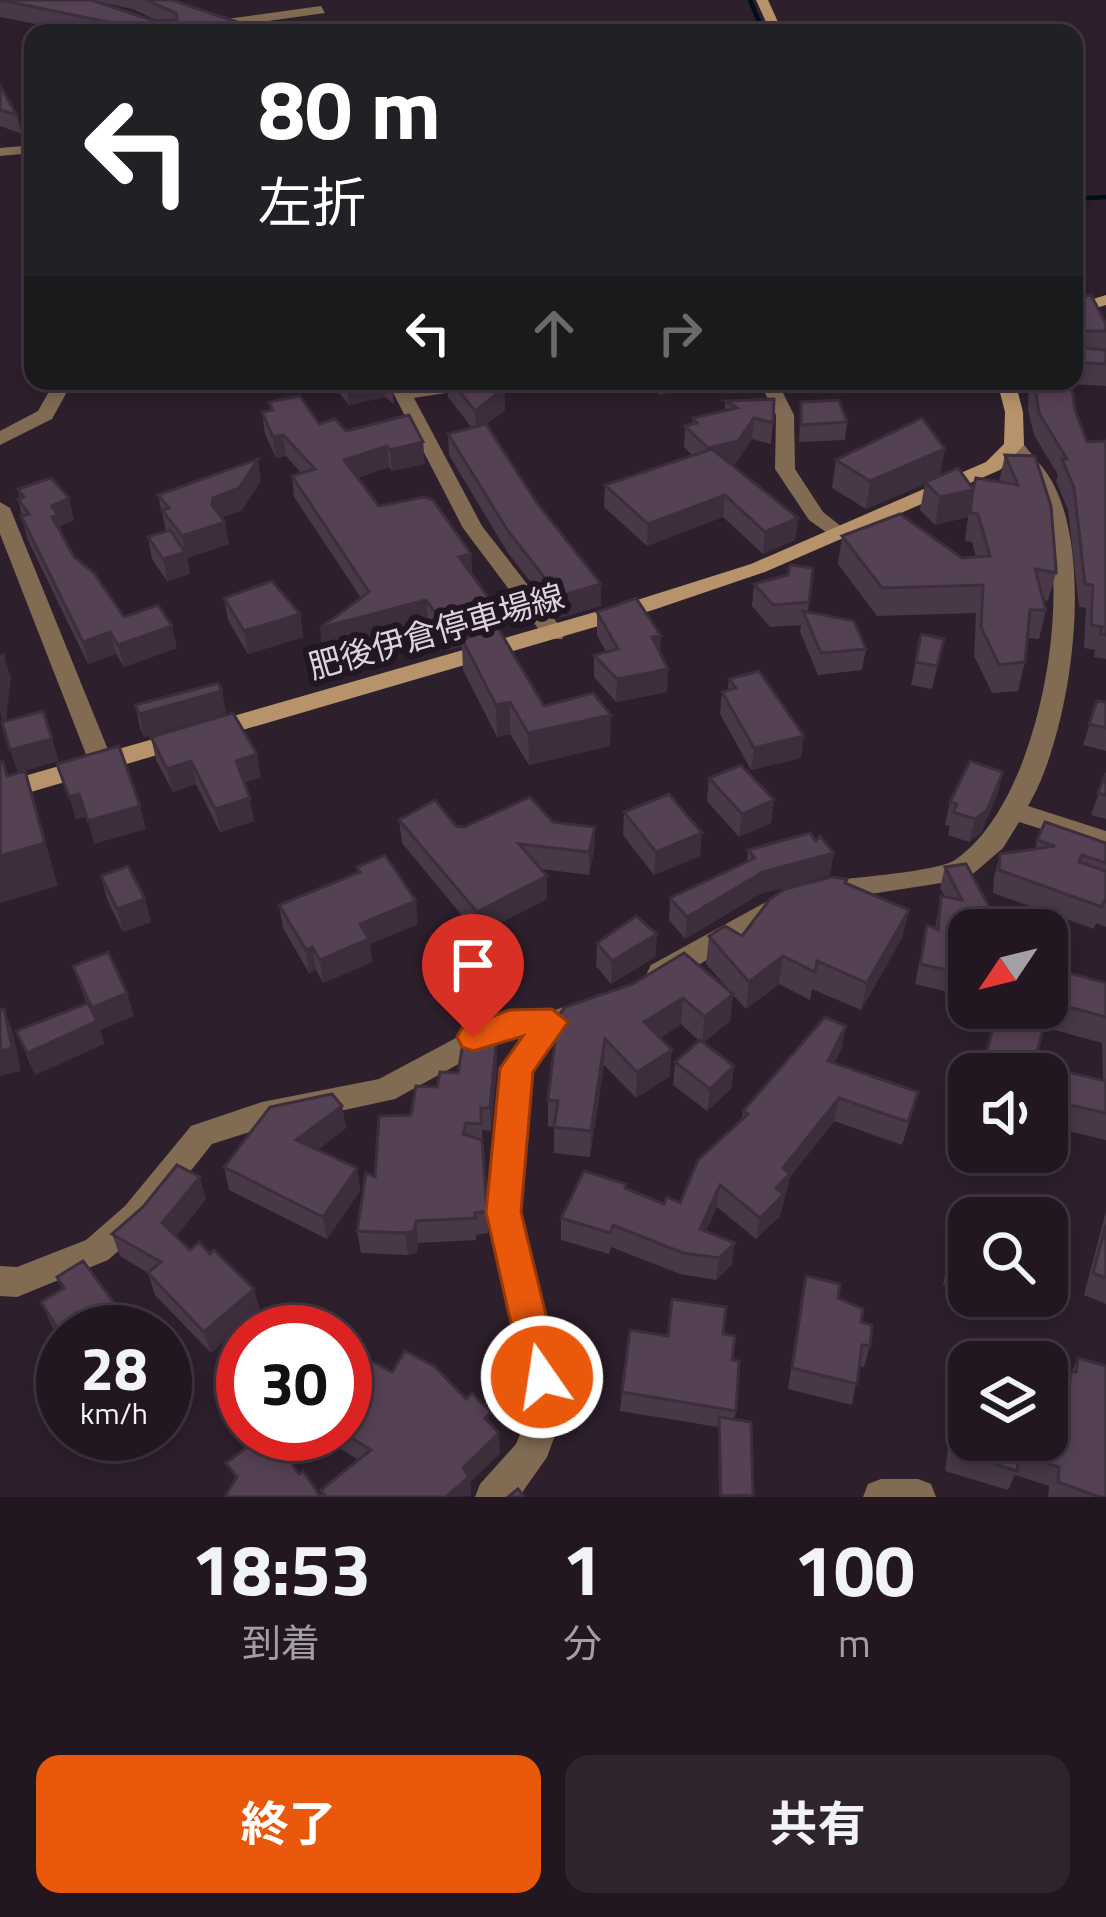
<!DOCTYPE html>
<html lang="ja">
<head>
<meta charset="utf-8">
<style>
  :root { --surface:#221721; --page:#2e242e; --text:#f1f3f6; --muted:#a29fa5; --line:#3f363f; --accent:#ea580c }
  body { margin:0; font-family:"Titillium Web","Noto Sans JP",sans-serif; background:var(--page); color:var(--text); height:100vh; display:flex; flex-direction:column; font-size:45px; white-space:nowrap }
  * { box-sizing:border-box; margin:0 }
  p { font-size:39px; color:var(--muted) }
  .icon { flex:none; width:66px; height:66px; fill:none; stroke:currentColor; stroke-width:2; stroke-linecap:round; stroke-linejoin:round }
  .map { position:relative; height:1497px; overflow:hidden }
  .drawer { display:flex; flex-direction:column; background:var(--surface); flex:1 }
  .drawer>* { flex:none }
  .banner { position:absolute; left:24px; top:24px; width:1059px; height:366px; border-radius:24px; box-shadow:0 6px 18px #0003,0 0 0 3px var(--line); background:#202124; color:#fff; overflow:hidden }
  .needle { width:78px; rotate:235deg }
  .controls { position:absolute; left:948px; top:909px; display:grid; gap:24px }
  .controls a { display:grid; place-items:center; width:120px; height:120px; border-radius:24px; background:var(--surface); box-shadow:0 6px 18px #0003,0 0 0 3px var(--line); font-size:60px }
  .speed { position:absolute; left:36px; top:1305px; display:flex; gap:24px; font-size:60px; font-weight:700; text-align:center }
  .speed>* { display:grid; place-content:center; width:156px; height:156px; border-radius:50%; background:var(--surface); box-shadow:0 6px 18px #0003,0 0 0 3px var(--line); line-height:1 }
  .speed small { font-size:30px; font-weight:400 }
  .speed .limit { border:18px solid #d22; background:#fff; color:#111 }
  .pin { position:absolute; display:grid; place-items:center; width:102px; height:102px; color:#fff; margin:-123px -51px; border-radius:50% 50% 50% 0; rotate:-45deg; box-shadow:0 0 12px #0007 }
  .pin .icon { rotate:45deg }
  .me { position:absolute; width:132px; margin:-66px; rotate:347deg; stroke-linejoin:round; filter:drop-shadow(0 0 9px #0008) }
  .turn { display:flex; align-items:center; gap:42px; height:252px; padding:0 36px; font-size:54px }
  .turn .icon { width:156px; height:156px; stroke-width:2.5 }
  .turn b { display:block; font-size:84px; line-height:102px }
  .lanes { display:flex; align-items:center; height:114px; padding:0 36px; background:#0003; justify-content:center; gap:60px; direction:ltr }
  .lanes .off { opacity:.35 }
  .eta { display:flex; justify-content:space-evenly; align-items:center; height:204px; text-align:center }
  .eta b { font-size:72px; font-weight:700; line-height:84px }
  .cta { display:flex; gap:24px; margin-top:auto; padding:24px 36px }
  .cta a { flex:1; height:138px; border-radius:24px; background:var(--accent); color:#fff; font-size:48px; font-weight:700; line-height:138px; text-align:center }
  .cta a+a { background:var(--page); color:var(--text) }
  .map>svg:first-child { display:block }
  .lines { fill:none; stroke-linecap:round; stroke-linejoin:round }
  .stream { stroke:#000f1c; stroke-width:4.5 }
  .minor { fill:#816b53; fill-rule:evenodd }
  .secondary { fill:#b6936b; fill-rule:evenodd }
  .wall { fill:#493848; fill-rule:evenodd }
  .shaded-wall { fill:#3c2e3b }
  .building { fill:#554154; stroke:#3c2e3b; stroke-width:3 }
  .route { fill:#ea580c; stroke:#983908; stroke-width:3 }
  .labels { text-anchor:middle; stroke-width:12; stroke-linejoin:round; paint-order:stroke }
  .street-label { font-size:33px; fill:#dcd3dc; stroke:#231623 }
</style>
</head>
<body>
<div class="map">
<svg width="1106" height="1497" viewBox="0 0 1106 1497">
  <rect width="100%" height="100%" fill="#2d1f2c"/>
  <g class="lines">
    <g class="stream">
      <polyline points="750,0 764,33"/>
      <polyline points="1074,199 1106,197"/>
    </g>
    <g class="minor">
      <polygon points="321,6 325,13 218,28 199,19 205,15 219,20"/>
      <polygon points="33,145 33,153 0,156 0,148"/>
      <polygon points="55,381 73,381 52,419 0,445 0,431 38,411"/>
      <polygon points="387,381 405,381 408,387 453,381 499,381 490,386 414,398 482,526 562,629 565,634 562,639 546,639 463,528"/>
      <polygon points="759,381 777,381 794,415 795,469 823,512 847,531 844,535 830,535 809,520 775,469 776,415"/>
      <path d="M1014 439 1021 441C1030 453 1042 465 1050 478 1096 554 1072 732 1028 806L1106 831V849L1019 822 1003 848 967 879 819 902 810 899 806 892 810 885 819 882C847 878 937 872 955 860 1043 800 1080 574 1033 482 1026 469 1013 457 1004 445Z"/>
      <polygon points="0,502 10,508 113,762 110,768 101,770 89,762 0,534"/>
      <polygon points="786,891 795,894 799,901 795,908 671,981 661,984 651,981 647,973 651,965"/>
      <polygon points="587,999 597,1002 601,1010 597,1018 562,1030 530,1071 520,1212 566,1406 547,1457 519,1497 475,1497 480,1484 516,1444 532,1406 488,1212 501,1068 526,1034 513,1034 395,1099 262,1128 212,1144 147,1226 108,1260 17,1297 0,1296 0,1266 17,1267 86,1240 125,1206 191,1126 262,1102 379,1079 499,1015 552,1011"/>
      <polygon points="881,1479 918,1479 931,1484 936,1497 863,1497 868,1484"/>
    </g>
    <g class="secondary">
      <polygon points="756,0 768,0 783,33 771,33"/>
      <polygon points="1106,295 1106,305 1074,315 1074,305"/>
      <polygon points="997,381 1015,381 1023,412 1024,445 1000,470 765,572 653,610 0,801 0,783 637,600 751,564 986,462 1004,444 1005,412"/>
    </g>
  </g>
  <g class="wall">
    <polygon points="0,0 155,21 159,21 132,9 92,0 172,0 265,33 82,33 0,17"/>
    <polygon points="0,86 17,115 22,134 0,126"/>
    <polygon points="1074,275 1076,298 1106,324 1106,386 1071,384 1075,410 1087,442 1106,441 1106,659 1094,657 1095,650 1084,648 1086,608 1079,607 1068,510 1056,481 1058,475 1034,435 1028,410 1029,381 1074,381"/>
    <polygon points="330,381 391,381 394,404 385,397 349,405"/>
    <polygon points="447,381 498,381 504,388 505,410 486,424 537,503 601,584 601,606 559,618 508,553 449,455 448,434 472,428 448,397"/>
    <polygon points="643,381 703,381 661,395 648,387"/>
    <polygon points="725,401 773,423 771,444 752,439 736,463 731,464 798,518 795,540 763,554 723,517 647,546 604,507 605,485 692,455 684,447 685,426 692,424 693,418 725,411"/>
    <polygon points="269,402 319,424 346,431 409,415 425,464 392,471 389,467 357,478 379,506 471,554 472,574 500,632 544,706 610,746 529,765 510,734 497,737 463,670 462,646 447,650 428,623 322,650 361,598 294,497 292,476 301,473 286,456 276,458 265,434 262,412 270,411"/>
    <polygon points="801,402 847,422 845,440 799,442"/>
    <polygon points="1005,455 1056,573 1048,601 1043,600 1046,610 1039,639 1028,638 1025,662 1018,691 992,693 974,656 976,613 877,616 838,564 842,536 962,558 976,557 972,542 965,541 968,517 935,525 920,510 925,484 866,509 832,488 836,460 940,476 973,489 999,482"/>
    <polygon points="261,481 242,510 221,518 229,544 187,558 190,574 167,581 152,559 148,537 166,531 158,495"/>
    <polygon points="18,489 74,520 60,526 63,537 74,557 124,617 177,648 124,667 116,654 88,664 27,538 18,499 20,498"/>
    <polygon points="813,568 808,612 866,649 862,670 818,675 800,632 801,625 770,627 752,606 754,584"/>
    <polygon points="224,598 300,614 303,637 248,654 228,620"/>
    <polygon points="597,612 660,654 667,692 616,702 594,677 594,655 606,652 597,635"/>
    <polygon points="921,634 944,639 932,689 911,685"/>
    <polygon points="729,679 801,758 751,770 720,714 722,692 728,690"/>
    <polygon points="222,691 226,713 144,737 140,728 135,705"/>
    <polygon points="1097,701 1106,702 1106,751 1083,745"/>
    <polygon points="151,737 261,777 244,783 254,821 220,832 196,784 173,792 156,760"/>
    <polygon points="1003,772 997,795 981,833 969,842 948,835 950,826 945,825 950,802"/>
    <polygon points="1106,773 1106,819 1091,815"/>
    <polygon points="709,778 774,800 771,823 739,837 707,801"/>
    <polygon points="624,812 700,856 654,875 623,835"/>
    <polygon points="399,820 464,827 553,822 595,827 594,850 589,875 541,869 547,899 478,935 402,843"/>
    <polygon points="1037,840 1106,843 1106,927 1096,923 1094,929 993,893 994,877 1000,854 1035,849"/>
    <polygon points="748,850 830,875 760,894 685,939 669,920 670,898 747,862"/>
    <polygon points="966,864 969,930 969,997 915,984 927,925 935,929 941,896 945,897 940,888 945,867"/>
    <polygon points="357,867 418,924 370,944 372,962 323,983 316,970 309,973 283,928 279,905 357,873"/>
    <polygon points="101,876 151,922 123,932 107,899"/>
    <polygon points="846,884 909,910 902,938 861,1010 812,989 810,1000 779,984 746,1009 733,995 730,1021 703,1043 734,1066 731,1089 707,1111 673,1085 675,1062 699,1041 681,1024 660,1038 670,1076 636,1098 604,1065 590,1157 554,1153 554,1127 548,1126 548,1100 565,1007 732,993 706,964 709,936 742,936"/>
    <polygon points="657,934 655,957 611,984 596,966 597,943"/>
    <polygon points="73,966 134,1016 100,1030 104,1044 35,1075 16,1031 87,1004"/>
    <path d="M1047 967 1106 983V1140L1047 1126V1074H980L997 1008H1047ZM1044 1027 1102 1043 1103 1080 1034 1064Z"/>
    <polygon points="842,1048 834,1063 912,1114 902,1145 834,1121 790,1177 780,1216 756,1239 717,1207 706,1231 732,1264 716,1280 680,1274 611,1247 609,1254 561,1240 561,1218 626,1189 664,1204 680,1203 741,1121 743,1111"/>
    <polygon points="497,1067 491,1131 482,1130 488,1233 476,1235 476,1240 418,1243 417,1253 408,1255 361,1253 357,1231 375,1177 411,1115 437,1087 458,1073"/>
    <polygon points="342,1106 346,1128 317,1150 357,1168 360,1191 327,1239 229,1190 224,1167"/>
    <polygon points="996,1152 1029,1152 1026,1161"/>
    <polygon points="206,1199 176,1236 260,1310 211,1353 155,1295 148,1273 120,1256 112,1234"/>
    <polygon points="1106,1211 1106,1304 1084,1295"/>
    <polygon points="958,1221 969,1225 969,1292 943,1285 951,1243"/>
    <polygon points="83,1261 63,1332 63,1343 51,1324 41,1302 62,1289 57,1277"/>
    <polygon points="806,1276 838,1298 861,1322 870,1346 864,1367 859,1366 852,1405 788,1389"/>
    <polygon points="980,1296 1036,1296 1033,1304 1018,1299 1015,1307"/>
    <polygon points="723,1334 732,1360 736,1411 734,1419 751,1422 753,1497 719,1497 718,1427 620,1411 622,1392 668,1336"/>
    <polygon points="1078,1358 1106,1497 1048,1497 1049,1486 1015,1475 1008,1490 945,1471 952,1418 960,1397 969,1440 1056,1438 1061,1393"/>
    <polygon points="492,1426 500,1453 470,1482 471,1496 322,1497 321,1490 359,1460 316,1434"/>
  </g>
  <g class="shaded-wall">
    <polygon points="280,381 309,381 281,388"/>
    <polygon points="359,381 384,381 385,397 349,405 347,384"/>
    <polygon points="662,381 703,381 661,395"/>
    <polygon points="504,388 505,410 476,432 475,411"/>
    <polygon points="754,418 752,439 736,463 706,470 708,448"/>
    <polygon points="283,435 286,456 276,458 273,437"/>
    <polygon points="423,442 425,464 392,471 390,450"/>
    <polygon points="387,446 389,467 346,482 344,460"/>
    <polygon points="945,449 940,477 866,509 870,481"/>
    <polygon points="258,459 261,481 242,510 216,520 225,522 229,544 187,558 182,536 212,505 213,498"/>
    <polygon points="973,490 968,517 935,525 940,497"/>
    <polygon points="725,495 723,517 647,546 648,524"/>
    <polygon points="69,498 74,520 60,526 63,537 52,517 52,506"/>
    <polygon points="798,518 795,540 763,554 765,532"/>
    <polygon points="185,552 190,574 167,581 163,559"/>
    <polygon points="471,554 472,577 459,557"/>
    <polygon points="601,584 601,606 559,618 559,596"/>
    <polygon points="426,600 428,623 322,650 320,628"/>
    <polygon points="499,612 500,635 462,639 462,646 447,650 446,627"/>
    <polygon points="300,614 303,637 248,654 244,631"/>
    <polygon points="172,626 177,648 124,667 118,645"/>
    <polygon points="110,632 116,654 88,664 83,642"/>
    <polygon points="661,636 660,658 652,637"/>
    <polygon points="4,655 11,678 5,729 0,712 0,690"/>
    <polygon points="668,669 667,692 616,702 617,679"/>
    <polygon points="222,691 226,713 144,737 139,714"/>
    <polygon points="510,702 510,734 497,737 496,705"/>
    <polygon points="611,715 610,746 529,765 528,733"/>
    <polygon points="804,736 801,758 751,770 754,748"/>
    <polygon points="52,739 59,761 25,771 58,886 0,903 0,856 18,773 10,750"/>
    <polygon points="257,754 261,777 240,784 236,761"/>
    <polygon points="191,761 196,784 173,792 167,769"/>
    <polygon points="1003,772 997,795 981,833 969,842 975,819"/>
    <polygon points="79,794 85,817 76,820 69,797"/>
    <polygon points="250,798 254,821 220,832 215,809"/>
    <polygon points="774,800 771,823 739,837 742,814"/>
    <polygon points="140,806 146,829 94,844 88,821"/>
    <polygon points="595,827 594,850 589,875 589,852"/>
    <polygon points="702,833 700,856 654,875 656,852"/>
    <polygon points="834,853 830,875 760,894 685,939 687,917 763,872"/>
    <polygon points="547,876 547,899 478,935 477,912"/>
    <polygon points="145,899 151,922 123,932 117,909"/>
    <polygon points="416,901 418,924 370,944 372,962 323,983 320,960 360,924"/>
    <polygon points="909,910 902,938 861,1010 867,983"/>
    <polygon points="657,934 655,957 611,984 612,961"/>
    <polygon points="312,947 316,970 309,973 306,950"/>
    <polygon points="783,956 779,984 746,1009 749,982"/>
    <polygon points="127,993 134,1016 100,1030 104,1044 35,1075 27,1053 92,1008"/>
    <polygon points="733,994 730,1021 702,1043 705,1017"/>
    <polygon points="683,998 681,1024 643,1049 644,1022"/>
    <polygon points="4,1009 13,1032 21,1071 0,1076 0,1051"/>
    <polygon points="846,1026 842,1048 824,1084 828,1061"/>
    <polygon points="605,1039 604,1065 590,1157 591,1131"/>
    <polygon points="496,1044 497,1067 491,1131 490,1108"/>
    <polygon points="672,1050 670,1076 636,1098 637,1072"/>
    <polygon points="734,1066 731,1089 707,1111 710,1089"/>
    <polygon points="839,1098 834,1121 790,1177 780,1216 756,1239 760,1218 776,1188 783,1168"/>
    <polygon points="342,1106 346,1128 301,1163 296,1140"/>
    <polygon points="357,1168 360,1191 327,1239 323,1217"/>
    <polygon points="200,1177 206,1199 169,1245 162,1223"/>
    <polygon points="720,1185 717,1207 697,1251 700,1229"/>
    <polygon points="416,1221 418,1243 417,1253 408,1255 405,1233"/>
    <polygon points="735,1243 732,1264 716,1280 719,1258"/>
    <polygon points="254,1289 260,1310 211,1353 204,1332"/>
    <polygon points="499,1433 500,1453 470,1482 471,1496 446,1497 463,1468"/>
  </g>
  <g class="building">
    <polygon points="0,0 91,0 155,21 177,20 176,13 146,0 172,0 264,31 184,33 169,29 142,33 84,33 108,22"/>
    <polygon points="0,86 17,115 0,110"/>
    <polygon points="1074,275 1078,280 1076,298 1091,295 1106,324 1106,331 1076,331 1076,347 1106,350 1106,364 1074,362"/>
    <polygon points="451,381 498,381 504,388 475,411"/>
    <polygon points="1034,381 1071,381 1075,410 1087,442 1106,441 1106,635 1101,634 1102,627 1091,625 1093,585 1085,584 1074,488 1062,459 1067,459 1039,413"/>
    <polygon points="300,396 319,424 335,419 346,431 409,415 423,442 390,450 387,446 344,460 379,506 424,497 433,500 471,554 459,557 499,612 446,627 426,600 320,628 369,592 292,476 315,469 283,435 273,437 262,412 273,410 269,402"/>
    <polygon points="774,399 773,423 754,418 738,441 708,448 685,426 697,423 693,418 737,408 725,401"/>
    <polygon points="839,400 847,422 801,425 801,402"/>
    <polygon points="922,418 945,449 870,481 836,460"/>
    <polygon points="486,424 537,503 601,584 559,596 508,531 448,434"/>
    <polygon points="712,449 798,518 765,532 725,495 648,524 605,485"/>
    <polygon points="1005,455 1035,456 1051,506 1056,568 1056,573 1035,569 1046,610 1030,610 1025,662 999,665 981,627 983,585 882,588 842,536 900,514 962,558 990,556 978,514 970,513 973,490 940,497 925,482 958,468 973,489 976,478 1018,485"/>
    <polygon points="258,459 239,488 213,498 212,505 225,522 182,536 162,510 169,508 158,495"/>
    <polygon points="51,478 69,498 52,506 58,516 52,517 74,557 94,573 124,617 158,605 172,626 118,645 110,632 83,642 21,516 29,514 18,499 24,497 18,489"/>
    <polygon points="170,530 185,552 163,559 148,537"/>
    <polygon points="790,565 813,568 809,602 773,605 754,584 788,575"/>
    <polygon points="272,581 300,614 244,631 224,598"/>
    <polygon points="636,598 661,636 652,637 668,669 617,679 594,655 618,649 597,612"/>
    <polygon points="803,611 854,621 866,649 821,653"/>
    <polygon points="498,628 544,706 593,693 611,715 528,733 510,702 496,705 462,639"/>
    <polygon points="921,634 944,639 937,666 916,662"/>
    <polygon points="0,655 4,655 0,690"/>
    <polygon points="759,671 804,736 754,748 722,692 736,688 729,679"/>
    <polygon points="218,683 222,691 139,714 135,705"/>
    <polygon points="1097,701 1106,702 1106,728 1089,724"/>
    <polygon points="43,711 52,739 10,750 2,722"/>
    <polygon points="233,713 257,754 236,761 250,798 215,809 191,761 167,769 151,737"/>
    <polygon points="119,746 140,806 88,821 79,794 69,797 57,764"/>
    <polygon points="3,761 7,776 25,771 45,843 0,856 0,762"/>
    <polygon points="970,761 1003,772 987,810 975,819 953,812 957,804 950,802"/>
    <polygon points="741,765 774,800 742,814 709,778"/>
    <polygon points="1106,773 1106,795 1098,793"/>
    <polygon points="669,794 702,833 656,852 624,812"/>
    <polygon points="530,797 553,822 595,827 589,852 519,844 547,876 477,912 399,820 435,800 456,826 464,827"/>
    <polygon points="1045,822 1106,843 1106,863 1082,855 1079,862 1106,871 1106,901 1104,901 1102,907 999,870 1000,854 1055,846 1037,840"/>
    <polygon points="810,833 816,841 820,836 834,853 763,872 687,917 670,898 755,858 748,850"/>
    <polygon points="385,855 416,901 360,924 369,939 320,960 312,947 306,950 279,905 360,872 357,867"/>
    <polygon points="966,864 999,925 998,930 969,930 969,975 920,964 927,925 938,930 941,896 962,900 945,867"/>
    <polygon points="128,866 145,899 117,909 101,876"/>
    <polygon points="832,877 847,879 845,883 909,910 867,983 817,961 815,972 783,956 749,982 709,936 725,926 742,936 770,899 785,889"/>
    <polygon points="636,916 657,934 612,961 597,943"/>
    <polygon points="108,952 127,993 92,1008 73,966"/>
    <polygon points="684,953 733,994 705,1017 683,998 644,1022 672,1050 637,1072 605,1039 591,1131 554,1127 558,1101 548,1100 558,1016 565,1007 633,984"/>
    <polygon points="1047,967 1106,983 1106,1017 1047,1001"/>
    <polygon points="1047,1001 1050,1002 1034,1064 1106,1081 1106,1113 1047,1100 1047,1074 981,1074 998,1008 1047,1008"/>
    <polygon points="88,1003 97,1021 27,1053 16,1031"/>
    <polygon points="4,1009 12,1048 0,1051 0,1010"/>
    <polygon points="825,1017 846,1026 828,1061 918,1092 908,1122 839,1098 783,1168 790,1174 776,1188 784,1194 760,1218 720,1185 700,1229 735,1243 719,1258 683,1253 613,1225 610,1233 561,1218 584,1171 626,1184 625,1188 664,1204 667,1197 680,1203 698,1160 748,1114 743,1111"/>
    <polygon points="700,1040 734,1066 710,1089 675,1062"/>
    <polygon points="463,1043 496,1044 490,1108 481,1108 481,1124 466,1123 463,1134 482,1140 487,1211 475,1213 475,1218 416,1221 414,1231 405,1233 357,1231 366,1173 375,1177 379,1116 411,1115 416,1086 437,1087 440,1072 458,1073"/>
    <polygon points="332,1094 342,1106 296,1140 357,1168 323,1217 224,1167 270,1107"/>
    <polygon points="177,1165 200,1177 162,1223 190,1250 199,1242 210,1254 214,1250 254,1289 204,1332 148,1273 161,1262 112,1234 143,1207"/>
    <polygon points="958,1221 969,1225 969,1269 950,1263"/>
    <polygon points="1106,1225 1106,1278 1093,1273"/>
    <polygon points="83,1261 136,1332 63,1332 63,1337 41,1302 64,1288 57,1277"/>
    <polygon points="806,1276 840,1284 838,1298 863,1309 861,1322 872,1325 870,1346 862,1345 857,1384 792,1368"/>
    <polygon points="672,1299 726,1307 723,1334 735,1336 732,1360 739,1361 736,1411 622,1392 630,1330 668,1336"/>
    <polygon points="345,1347 392,1372 405,1351 434,1366 466,1399 472,1393 491,1412 485,1418 499,1433 463,1468 469,1477 446,1497 326,1497 321,1490 371,1450 345,1434"/>
    <polygon points="1078,1358 1106,1366 1106,1497 1099,1497 1058,1482 1059,1467 1019,1454 1017,1471 953,1451 960,1397 969,1400 969,1440 1047,1440 1047,1436 1063,1441 1071,1372 1076,1372"/>
    <polygon points="719,1417 751,1422 753,1495 721,1496"/>
    <polygon points="263,1435 277,1455 281,1448 299,1474 303,1471 321,1497 228,1497 226,1495 237,1477 226,1463"/>
    <polygon points="518,1489 524,1497 508,1497"/>
  </g>
  <polygon class="route" points="552,1009 568,1022 533,1072 521,1212 561,1377 556,1390 542,1396 528,1390 523,1377 486,1212 500,1068 523,1036 473,1051 462,1047 457,1037 462,1028 509,1010"/>
  <g class="labels">
    <g class="street-label">
      <text transform="translate(436 631) rotate(-16)" y="12">肥後伊倉停車場線</text>
    </g>
  </g>
</svg>
<div class="controls">
<a><svg class="needle" viewBox="-14 -14 28 28"><path d="M0-13l5 13h-10z" fill="#e53935"/><path d="M0 13l5-13h-10z" fill="#a29fa5"/></svg></a>
<a><svg class="icon" aria-label="sound" viewBox="0 0 24 24"><path d="M4 9h4l5-4v14l-5-4H4zM17 9q2 3 0 6"/></svg></a>
<a><svg class="icon" aria-label="search" viewBox="0 0 24 24"><circle cx="10" cy="10" r="6"/><path d="M15 15l6 6"/></svg></a>
<a><svg class="icon" aria-label="layers" viewBox="0 0 24 24"><path d="M12 4l9 5-9 5-9-5zM3 14l9 5 9-5"/></svg></a>
</div>
<div class="speed"><div>28<small>km/h</small></div><div class="limit">30</div></div>
<div class="pin" style="left:473px;top:1037px;background:#d93025"><svg class="icon" aria-label="arrive" viewBox="0 0 24 24"><path d="M6 21V4h12l-3 4 3 4H6"/></svg></div>
<svg class="me" style="left:542px;top:1377px" viewBox="-20 -20 40 40"><circle r="17" fill="#ea580c" stroke="#fff" stroke-width="3"/><path d="M0-11L8 9 0 5-8 9z" fill="#fff"/></svg>
<div class="banner">
<div class="turn"><svg class="icon" aria-label="left" viewBox="0 0 24 24"><path d="M17 20v-9H6M10 6l-5 5 5 5"/></svg><div><b>80 m</b>左折</div></div>
<div class="lanes"><svg class="icon" aria-label="left" viewBox="0 0 24 24"><path d="M17 20v-9H6M10 6l-5 5 5 5"/></svg><svg class="icon off" aria-label="ahead" viewBox="0 0 24 24"><path d="M12 20V5M6 11l6-6 6 6"/></svg><svg class="icon off" aria-label="right" viewBox="0 0 24 24"><path d="M7 20v-9h11M14 6l5 5-5 5"/></svg></div>
</div>
</div>
<section class="drawer">
<div class="eta">
<div><b>18:53</b><p>到着</p></div>
<div><b>1</b><p>分</p></div>
<div><b>100</b><p>m</p></div>
</div>
<div class="cta"><a>終了</a><a>共有</a></div>
</section>
</body>
</html>
